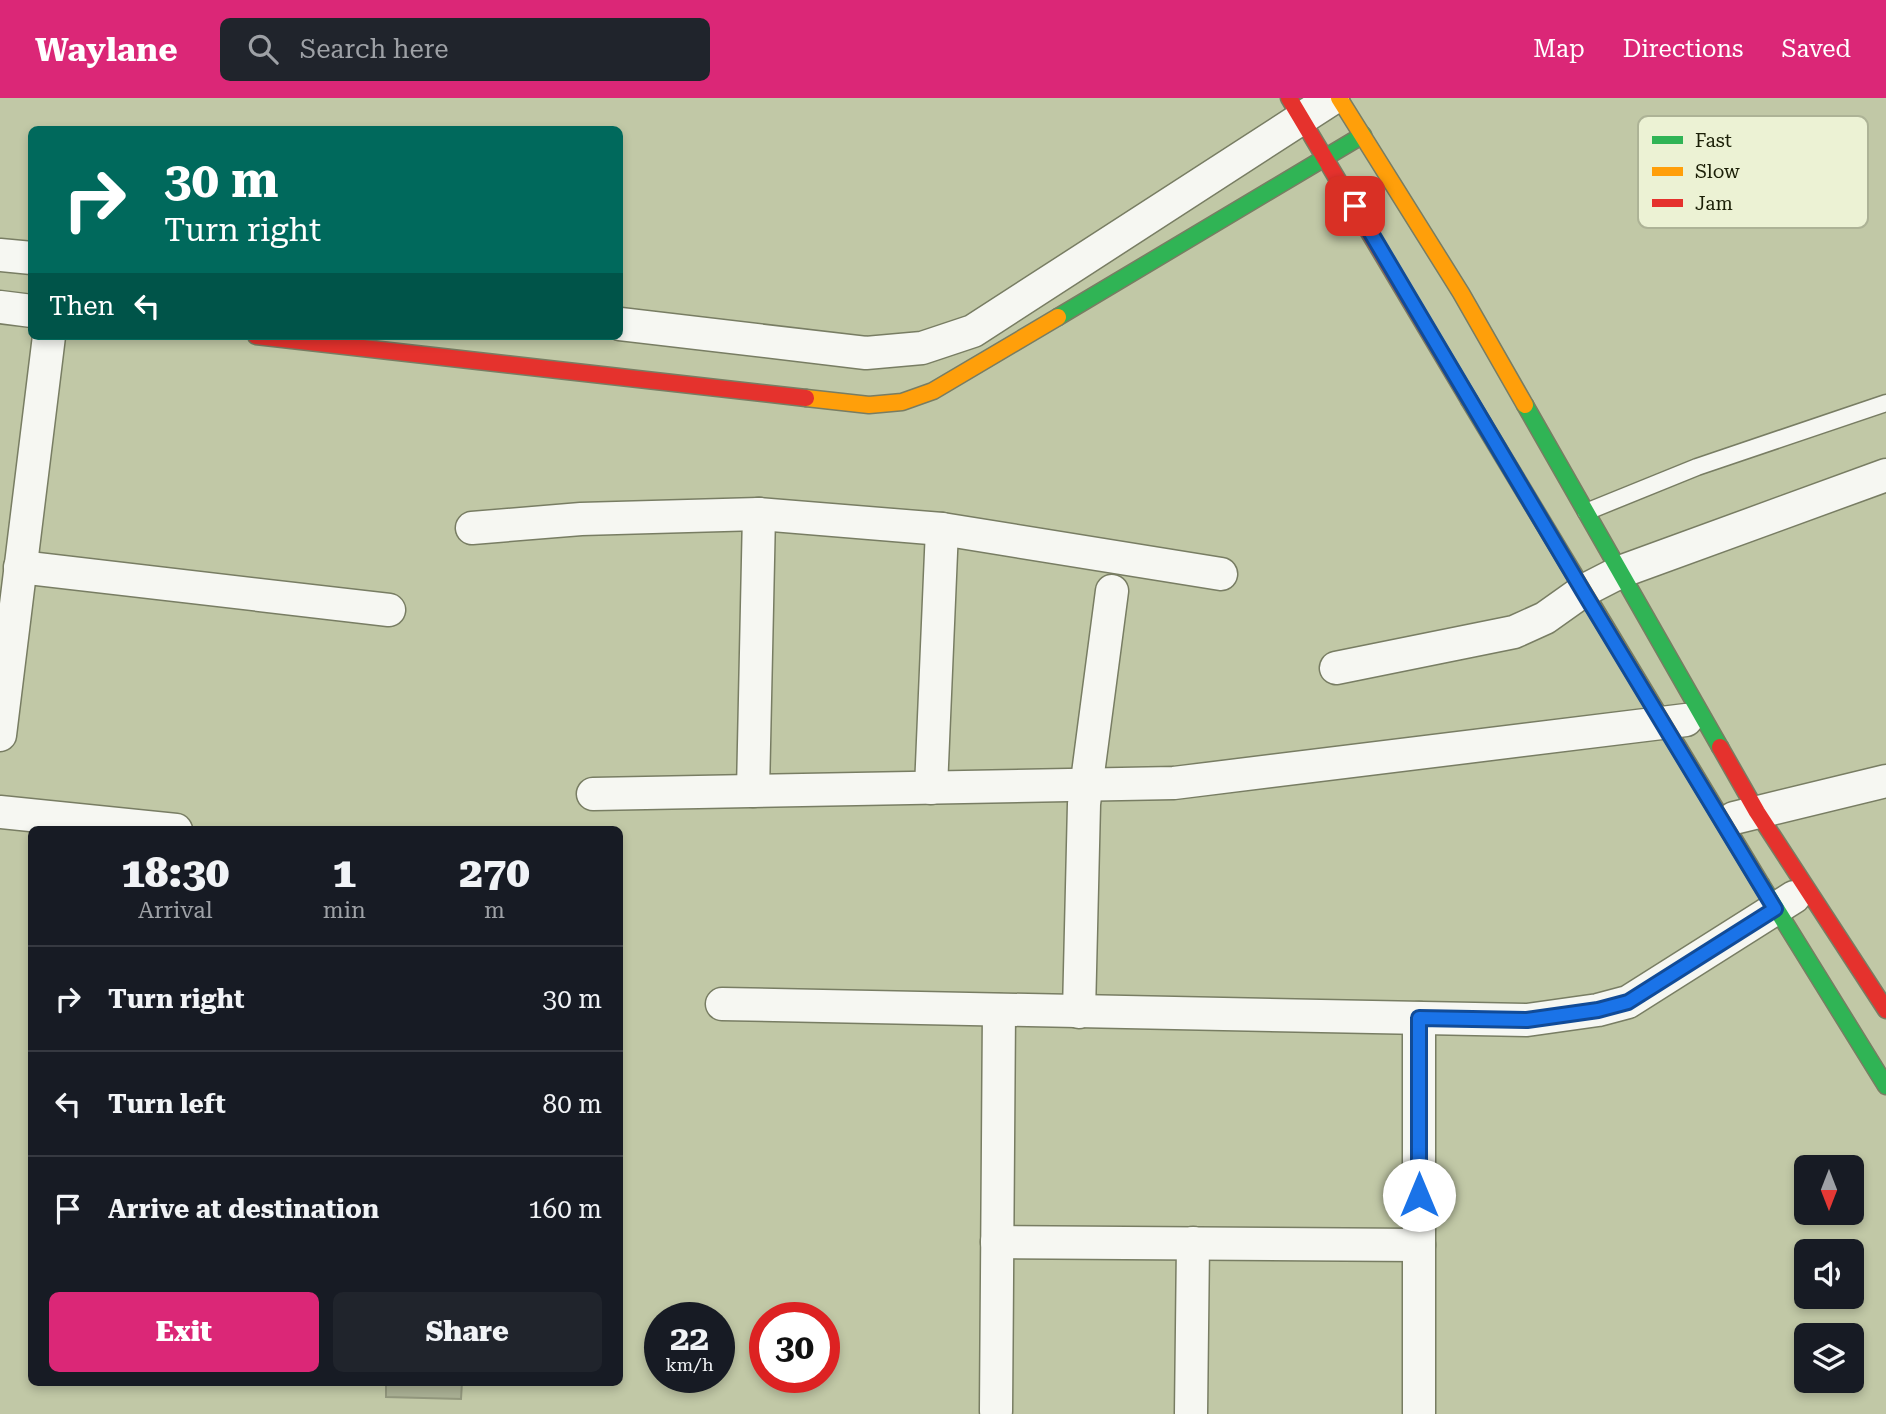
<!DOCTYPE html>
<html lang="en">
<head>
<meta charset="utf-8">
<style>
  :root { --surface:#171b24; --page:#20242c; --text:#f1f3f6; --muted:#9ea1a6; --line:#363941; --accent:#db2777 }
  body { margin:0; font-family:"Roboto Serif",serif; background:var(--page); color:var(--text); height:100vh; display:flex; flex-direction:column; font-size:26px; white-space:nowrap }
  * { box-sizing:border-box; margin:0 }
  p { font-size:23px; color:var(--muted) }
  .icon { flex:none; width:38px; height:38px; fill:none; stroke:currentColor; stroke-width:2; stroke-linecap:round; stroke-linejoin:round }
  .map { position:relative; flex:1; overflow:hidden }
  .details { position:absolute; left:28px; top:728px; width:595px; height:560px; display:flex; flex-direction:column; background:var(--surface); border-radius:10px; box-shadow:0 4px 10px #0003 }
  .details>* { flex:none }
  .top-card { position:absolute; left:28px; top:28px; width:595px; height:214px; border-radius:10px; box-shadow:0 4px 10px #0003; background:#00695c; color:#fff; overflow:hidden }
  .needle { width:46px; rotate:180deg }
  .fabs { position:absolute; left:1794px; top:1057px; display:grid; gap:14px }
  .fabs a { display:grid; place-items:center; width:70px; height:70px; border-radius:10px; background:var(--surface); box-shadow:0 4px 10px #0003; font-size:35px }
  .speed { position:absolute; left:644px; top:1204px; display:flex; gap:14px; font-size:35px; font-weight:700; text-align:center }
  .speed>* { display:grid; place-content:center; width:91px; height:91px; border-radius:50%; background:var(--surface); box-shadow:0 4px 10px #0003; line-height:1 }
  .speed small { font-size:18px; font-weight:400 }
  .speed .limit { border:10px solid #d22; background:#fff; color:#111 }
  .pin { position:absolute; display:grid; place-items:center; width:60px; height:60px; color:#fff; margin:-30px; border-radius:14px; box-shadow:0 4px 10px #0006 }
  .me { position:absolute; width:77px; margin:-38px; rotate:0deg; stroke-linejoin:round; filter:drop-shadow(0 0 5px #0008) }
  .turn { display:flex; align-items:center; gap:24px; height:147px; padding:0 21px; font-size:32px }
  .turn .icon { width:91px; height:91px; stroke-width:2.5 }
  .turn b { display:block; font-size:49px; line-height:60px }
  .then { display:flex; align-items:center; height:66px; padding:0 21px; background:#0003; gap:14px; font-size:26px }
  .eta { display:flex; justify-content:space-evenly; align-items:center; height:119px; text-align:center }
  .eta b { font-size:42px; font-weight:800; line-height:49px }
  .primary-button { display:flex; gap:14px; margin-top:auto; padding:14px 21px }
  .primary-button a { flex:1; height:80px; border-radius:10px; background:var(--accent); color:#fff; font-size:28px; font-weight:800; line-height:80px; text-align:center }
  .primary-button a+a { background:var(--page); color:var(--text) }
  ul { padding:0; list-style:none }
  li { display:flex; align-items:center; gap:21px; height:105px; padding:0 21px; border-top:2px solid var(--line) }
  li div { flex:1 }
  li b { display:block; font-size:26px }
  li em { font-style:normal }
  header { display:flex; align-items:center; gap:42px; box-sizing:border-box; height:98px; padding:0 35px; background:var(--accent); color:#fff }
  header strong { font-size:33px }
  nav { display:flex; gap:38px; margin-inline-start:auto; font-size:24px }
  .search { width:490px; height:63px; background:var(--page); display:flex; align-items:center; gap:18px; box-sizing:border-box; padding:0 24px; border-radius:10px; color:var(--muted); font-size:26px }
  .map>svg:first-child { display:block }
  .building { fill:#abb195; stroke:#93987e; stroke-width:2 }
  .lines { fill:none; stroke-linecap:round; stroke-linejoin:round }
  .lane-casing { stroke:#787d63; stroke-width:19 }
  .street-casing { stroke:#787d63; stroke-width:35 }
  .fast-casing { stroke:#787d63; stroke-width:19 }
  .slow-casing { stroke:#787d63; stroke-width:19 }
  .jam-casing { stroke:#787d63; stroke-width:19 }
  .lane { stroke:#f6f7f2; stroke-width:16 }
  .street { stroke:#f6f7f2; stroke-width:32 }
  .fast { stroke:#30b455; stroke-width:16 }
  .slow { stroke:#ff9f0a; stroke-width:16 }
  .jam { stroke:#e5322d; stroke-width:16 }
  .route-casing { stroke:#114b97; stroke-width:18 }
  .route { stroke:#1a73e8; stroke-width:12 }
  .key { fill:#ecf2d4; stroke:#adb396; stroke-width:2 }
  .key-label { font-size:19px; fill:#1b1f07 }
</style>
</head>
<body>
<header>
<strong>Waylane</strong>
<div class="search"><svg class="icon" aria-label="search" viewBox="0 0 24 24"><circle cx="10" cy="10" r="6"/><path d="M15 15l6 6"/></svg>Search here</div>
<nav><a>Map</a><a>Directions</a><a>Saved</a></nav>
</header>
<div class="map">
<svg width="1886" height="1316" viewBox="0 0 1886 1316">
  <rect width="100%" height="100%" fill="#c1c8a6"/>
  <polygon class="building" points="386,1284 462,1284 461,1301 386,1299"/>
  <g class="lines">
    <defs>
      <polyline id="lane" points="1586,414 1697,369 1886,305"/>
      <g id="street">
        <polyline points="0,157 32,160"/>
        <polyline points="0,209 32,213"/>
        <polyline points="620,226 866,255 922,250 973,233 1333,0"/>
        <polyline points="472,430 581,421 759,416 942,431 1221,476"/>
        <polyline points="20,469 389,512"/>
        <polyline points="1336,570 1514,534 1545,520 1583,493 1620,474 1886,377"/>
        <polyline points="0,637 49,238"/>
        <polyline points="931,690 942,431"/>
        <polyline points="753,693 759,416"/>
        <polyline points="593,696 1174,685 1686,622"/>
        <polyline points="0,714 176,732"/>
        <polyline points="1734,720 1886,683"/>
        <polyline points="722,906 1527,922 1598,912 1628,904 1794,799"/>
        <polyline points="1079,914 1084,706 1112,493"/>
        <polyline points="1419,920 1419,1316"/>
        <polyline points="997,1144 1419,1147"/>
        <polyline points="996,1313 999,912"/>
        <polyline points="1191,1316 1193,1145"/>
      </g>
      <g id="fast">
        <polyline points="1058,219 1363,37"/>
        <polyline points="1525,307 1720,649"/>
        <polyline points="1761,786 1886,988"/>
      </g>
      <g id="slow">
        <polyline points="1339,0 1461,195 1525,307"/>
        <polyline points="806,300 869,307 902,304 933,293 1058,219"/>
        <polyline points="1469,302 1761,786"/>
      </g>
      <g id="jam">
        <polyline points="1289,0 1469,302"/>
        <polyline points="256,238 806,300"/>
        <polyline points="1720,649 1757,714 1886,912"/>
      </g>
    </defs>
    <use href="#lane" class="lane-casing"/>
    <use href="#street" class="street-casing"/>
    <use href="#fast" class="fast-casing"/>
    <use href="#slow" class="slow-casing"/>
    <use href="#jam" class="jam-casing"/>
    <use href="#lane" class="lane"/>
    <use href="#street" class="street"/>
    <use href="#fast" class="fast"/>
    <use href="#slow" class="slow"/>
    <use href="#jam" class="jam"/>
  </g>
  <g class="lines">
    <defs>
      <polyline id="route" points="1355,108 1583,493 1775,811 1628,904 1598,912 1527,922 1419,920 1419,1097"/>
    </defs>
    <use href="#route" class="route-casing"/>
    <use href="#route" class="route"/>
  </g>
  <rect x="1638" y="18" width="230" height="112" rx="10" class="key"/>
  <rect x="1652" y="38" width="31" height="8" fill="#30b455"/>
  <rect x="1652" y="69" width="31" height="9" fill="#ff9f0a"/>
  <rect x="1652" y="101" width="31" height="8" fill="#e5322d"/>
  <g class="key-label">
    <text x="1695" y="49">Fast</text>
    <text x="1695" y="80">Slow</text>
    <text x="1695" y="112">Jam</text>
  </g>
</svg>
<div class="fabs">
<a><svg class="needle" viewBox="-14 -14 28 28"><path d="M0-13l5 13h-10z" fill="#e53935"/><path d="M0 13l5-13h-10z" fill="#9ea1a6"/></svg></a>
<a><svg class="icon" aria-label="sound" viewBox="0 0 24 24"><path d="M4 9h4l5-4v14l-5-4H4zM17 9q2 3 0 6"/></svg></a>
<a><svg class="icon" aria-label="layers" viewBox="0 0 24 24"><path d="M12 4l9 5-9 5-9-5zM3 14l9 5 9-5"/></svg></a>
</div>
<div class="speed"><div>22<small>km/h</small></div><div class="limit">30</div></div>
<div class="pin" style="left:1355px;top:108px;background:#d93025"><svg class="icon" aria-label="arrive" viewBox="0 0 24 24"><path d="M6 21V4h12l-3 4 3 4H6"/></svg></div>
<svg class="me" style="left:1419px;top:1097px" viewBox="-20 -20 40 40"><circle r="19" fill="#fff"/><path d="M0-13L10 11 0 6-10 11z" fill="#1a73e8"/></svg>
<div class="top-card">
<div class="turn"><svg class="icon" aria-label="right" viewBox="0 0 24 24"><path d="M7 20v-9h11M14 6l5 5-5 5"/></svg><div><b>30 m</b>Turn right</div></div>
<div class="then">Then<svg class="icon" aria-label="left" viewBox="0 0 24 24"><path d="M17 20v-9H6M10 6l-5 5 5 5"/></svg></div>
</div>
<section class="details">
<div class="eta">
<div><b>18:30</b><p>Arrival</p></div>
<div><b>1</b><p>min</p></div>
<div><b>270</b><p>m</p></div>
</div>
<ul>
<li><svg class="icon" aria-label="right" viewBox="0 0 24 24"><path d="M7 20v-9h11M14 6l5 5-5 5"/></svg><div><b>Turn right</b></div><em>30 m</em></li>
<li><svg class="icon" aria-label="left" viewBox="0 0 24 24"><path d="M17 20v-9H6M10 6l-5 5 5 5"/></svg><div><b>Turn left</b></div><em>80 m</em></li>
<li><svg class="icon" aria-label="arrive" viewBox="0 0 24 24"><path d="M6 21V4h12l-3 4 3 4H6"/></svg><div><b>Arrive at destination</b></div><em>160 m</em></li>
</ul>
<div class="primary-button"><a>Exit</a><a>Share</a></div>
</section>
</div>
</body>
</html>
